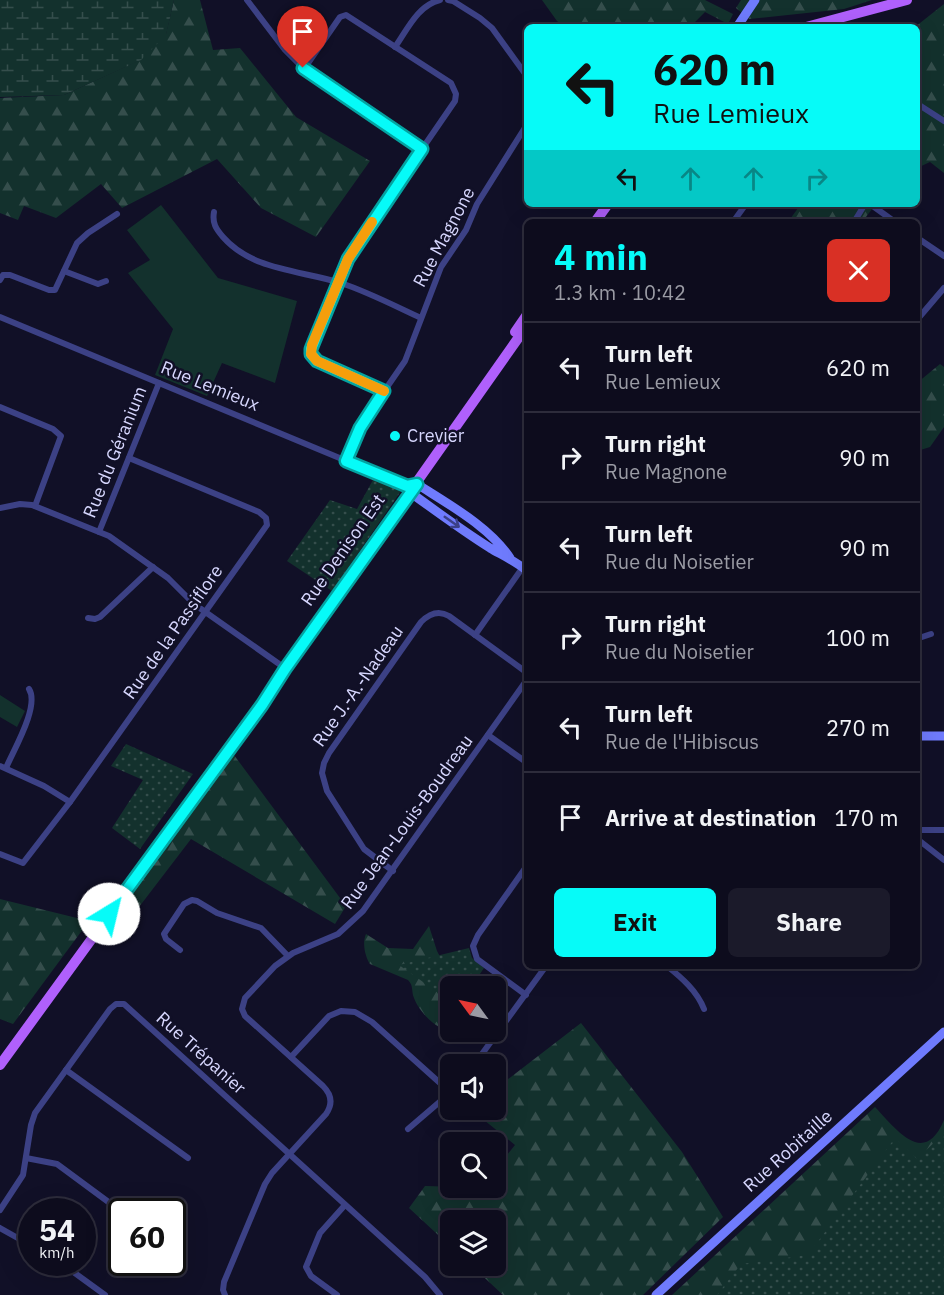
<!DOCTYPE html>
<html lang="en">
<head>
<meta charset="utf-8">
<style>
  :root { --surface:#0d0c1d; --page:#1b1a2a; --text:#f1f3f6; --muted:#9a9ba4; --line:#2d2c3b; --accent:#06fbf8 }
  body { margin:0; font-family:"IBM Plex Sans",sans-serif; background:var(--page); color:var(--text); height:100vh; display:flex; flex-direction:column; font-size:22px; white-space:nowrap }
  * { box-sizing:border-box; margin:0 }
  p { font-size:20px; color:var(--muted) }
  .icon { flex:none; width:33px; height:33px; fill:none; stroke:currentColor; stroke-width:2; stroke-linecap:round; stroke-linejoin:round }
  .map { position:relative; flex:1; overflow:hidden }
  .drawer { position:absolute; left:524px; top:219px; width:396px; height:750px; display:flex; flex-direction:column; background:var(--surface); border-radius:9px; box-shadow:0 6px 24px #0002,0 0 0 2px var(--line) }
  .drawer>* { flex:none }
  .banner { position:absolute; left:524px; top:24px; width:396px; height:183px; border-radius:9px; box-shadow:0 6px 24px #0002,0 0 0 2px var(--line); background:#06fbf8; color:#111; overflow:hidden }
  .needle { width:39px; rotate:303deg }
  .fabs { position:absolute; left:440px; top:976px; display:grid; gap:12px }
  .fabs a { display:grid; place-items:center; width:66px; height:66px; border-radius:9px; background:var(--surface); box-shadow:0 6px 24px #0002,0 0 0 2px var(--line); font-size:30px }
  .speed { position:absolute; left:18px; top:1198px; display:flex; gap:12px; font-size:30px; font-weight:700; text-align:center }
  .speed>* { display:grid; place-content:center; width:78px; height:78px; border-radius:50%; background:var(--surface); box-shadow:0 6px 24px #0002,0 0 0 2px var(--line); line-height:1 }
  .speed small { font-size:15px; font-weight:400 }
  .speed .limit { border:3px solid #111; border-radius:9px; background:#fff; color:#111 }
  .pin { position:absolute; display:grid; place-items:center; width:51px; height:51px; color:#fff; margin:-62px -26px; border-radius:50% 50% 50% 0; rotate:-45deg; box-shadow:0 0 6px #0007 }
  .pin .icon { rotate:45deg }
  .me { position:absolute; width:66px; margin:-33px; rotate:36deg; stroke-linejoin:round; filter:drop-shadow(0 0 4px #0008) }
  .turn { display:flex; align-items:center; gap:21px; height:126px; padding:0 30px; font-size:27px }
  .turn .icon { width:78px; height:78px; stroke-width:2.5 }
  .turn b { display:block; font-size:42px; line-height:51px }
  .lanes { display:flex; align-items:center; height:57px; padding:0 30px; background:#0003; justify-content:center; gap:30px; direction:ltr }
  .lanes .off { opacity:.35 }
  .round { display:grid; place-items:center; flex:none; width:63px; height:63px; border-radius:9px; background:var(--page) }
  .overview { display:flex; align-items:center; justify-content:space-between; height:102px; padding:0 30px }
  h1 { font-size:36px; font-weight:700; line-height:45px; color:var(--accent) }
  .cta { display:flex; gap:12px; margin-top:auto; padding:12px 30px }
  .cta a { flex:1; height:69px; border-radius:9px; background:var(--accent); color:#111; font-size:24px; font-weight:700; line-height:69px; text-align:center }
  .cta a+a { background:var(--page); color:var(--text) }
  ul { padding:0; list-style:none }
  li { display:flex; align-items:center; gap:18px; height:90px; padding:0 30px; border-top:2px solid var(--line) }
  li div { flex:1 }
  li b { display:block; font-size:22px }
  li em { font-style:normal }
  .map>svg:first-child { display:block }
  .grass { fill:#13312d }
  .forest { fill:url(#forest-firs) }
  .wetland { fill:url(#wetland-marsh) }
  .park { fill:url(#park-dots) }
  .lines { fill:none; stroke-linecap:round; stroke-linejoin:round }
  .street { stroke:#3c4185; stroke-width:6 }
  .secondary { stroke:#6f7bfd; stroke-width:9 }
  .primary { stroke:#b060fc; stroke-width:10 }
  .oneway { stroke:#3b4087 }
  .route-casing { stroke:#04a3a1; stroke-width:15 }
  .route { stroke:#06fbf8; stroke-width:10 }
  .slow { stroke:#f59e0b; stroke-width:10 }
  .poi-dot { fill:#06fbf8; stroke:#111027; stroke-width:2 }
  .labels { text-anchor:middle; stroke-width:5; stroke-linejoin:round; paint-order:stroke }
  .street-label { font-size:18px; fill:#d7d7fe; stroke:#111027 }
  .poi-label { font-size:18px; fill:#d7d7fe; stroke:#111027; text-anchor:start }
</style>
</head>
<body>
<div class="map">
<svg width="944" height="1295" viewBox="0 0 944 1295">
  <defs>
    <pattern id="forest-firs" width="22" height="20" patternUnits="userSpaceOnUse" patternTransform="scale(1.5)"><rect width="22" height="20" fill="#13312d"/><path d="M5 1l3.5 6h-7zM16 11l3.5 6h-7z" fill="#354e4c"/></pattern>
    <pattern id="wetland-marsh" width="20" height="14" patternUnits="userSpaceOnUse" patternTransform="scale(1.5)"><rect width="20" height="14" fill="#13312d"/><path d="M1 5h8M5 5V1M11 12h8M15 12V8" fill="none" stroke="#354e4c"/></pattern>
    <pattern id="park-dots" width="8" height="8" patternUnits="userSpaceOnUse" patternTransform="scale(1.5)"><rect width="8" height="8" fill="#13312d"/><path d="M2 2h.1M6 6h.1" fill="none" stroke="#354e4c" stroke-width="1.8" stroke-linecap="round"/></pattern>
  </defs>
  <rect width="100%" height="100%" fill="#111027"/>
  <g class="grass">
    <polygon points="161,205 218,278 297,301 275,383 222,363 207,396 155,375 173,329 128,273 150,260 127,230"/>
    <polygon points="0,695 25,711 17,727 0,717"/>
  </g>
  <g class="forest">
    <polygon points="174,0 200,0 213,50 240,48 296,117 370,161 316,237 261,208 217,159 122,208 101,184 56,218 24,206 18,220 0,213 0,98 64,95 140,60 166,34"/>
    <polygon points="542,0 705,0 733,14 728,24 705,12 690,27 565,27 557,21"/>
    <polygon points="741,0 872,0 844,9 749,19 736,8"/>
    <polygon points="944,4 944,173 930,162 917,168 916,27 915,27"/>
    <polygon points="801,204 876,204 862,222 788,222"/>
    <polygon points="940,364 944,367 944,427 930,447 917,451 917,383"/>
    <polygon points="262,705 231,751 346,906 335,924 191,839 113,941 106,930"/>
    <polygon points="0,899 89,921 13,1024 0,1019"/>
    <path d="M429 926 437 951 456 987H450V1020L444 1026 439 1027C429 1021 418 1009 414 998 411 991 414 986 408 980L370 964C365 956 362 943 366 934L388 948 413 949Z"/>
    <polygon points="581,1023 682,1152 723,1217 643,1295 503,1295 472,1266 495,1266 495,1221 450,1221 450,1246 409,1208 425,1186 495,1188 495,1170 515,1145 484,1120 488,1110 495,1110 495,1095 503,1083"/>
    <path d="M875 1107C896 1129 924 1168 944 1120V1164L824 1261 734 1295H672Z"/>
  </g>
  <polygon class="wetland" points="0,0 174,0 166,35 141,60 64,95 0,97"/>
  <g class="park">
    <polygon points="374,478 401,491 332,591 287,561 330,500 357,509"/>
    <polygon points="126,744 193,774 140,849 112,828 143,780 111,766"/>
    <polygon points="469,948 472,958 484,968 471,987 450,987 450,1001 399,965"/>
    <polygon points="944,1133 944,1295 717,1295 741,1264 808,1255 895,1138 917,1159"/>
  </g>
  <g class="lines">
    <g class="street">
      <polyline points="247,0 285,50 309,74 422,149"/>
      <polyline points="448,0 453,1 480,18 492,28 526,75"/>
      <path d="M395 47C407 30 418 5 440 0"/>
      <polyline points="304,69 340,17 346,15 451,83 456,94 455,101 350,254 311,349 313,357 317,361 384,391"/>
      <polyline points="916,103 944,121"/>
      <polyline points="870,204 895,222"/>
      <path d="M214 212C212 223 216 229 223 237 253 271 300 270 341 283 368 292 395 306 421 318"/>
      <polyline points="733,222 746,204"/>
      <polyline points="854,222 865,204"/>
      <polyline points="916,237 944,256"/>
      <polyline points="64,271 98,284 106,281"/>
      <polyline points="0,280 3,275 10,275 49,290 55,290 77,243 88,233 117,214"/>
      <polyline points="0,317 407,486"/>
      <polyline points="916,321 944,288"/>
      <polyline points="0,407 53,429 61,436 35,506"/>
      <polyline points="346,461 365,419 405,361 441,267 466,230 477,204 526,126"/>
      <polyline points="0,508 20,504 32,505 109,536 168,578 194,604 282,666"/>
      <polyline points="99,532 159,383"/>
      <polyline points="88,618 95,619 100,617 153,567"/>
      <polyline points="475,635 523,567"/>
      <polyline points="916,639 931,634"/>
      <polyline points="488,735 526,762"/>
      <polyline points="0,766 44,786 70,802"/>
      <path d="M6 768C13 751 40 706 29 689"/>
      <polyline points="916,830 944,830"/>
      <polyline points="916,838 944,860"/>
      <polyline points="0,854 23,863 70,802 267,525 266,518 259,512 129,458"/>
      <path d="M393 871 364 849 327 791 322 773 324 763 329 753 421 622C430 613 439 610 449 616L526 672"/>
      <polyline points="180,950 166,939 164,934 184,904 192,900 197,901 217,913 261,928 288,956"/>
      <path d="M667 966C682 978 697 991 704 1009"/>
      <polyline points="526,995 477,959 473,946 478,935 526,867"/>
      <polyline points="291,1057 329,1016 341,1011 355,1012 372,1022 450,1092"/>
      <polyline points="474,1065 546,966"/>
      <polyline points="66,1070 188,1158"/>
      <polyline points="408,1129 450,1093"/>
      <polyline points="26,1158 57,1164 122,1212"/>
      <polyline points="0,1210 23,1175 31,1125 35,1113 110,1009 116,1004 124,1004 425,1277 440,1295"/>
      <polyline points="0,1228 32,1246"/>
      <polyline points="61,1263 105,1295"/>
      <path d="M225 1295 223 1290 224 1282 265 1184 272 1173 326 1114C333 1104 332 1095 323 1086L245 1016 242 1009 245 998 275 966 293 953 338 934 363 911 526 681"/>
      <polyline points="337,1295 311,1276 306,1267 320,1233 345,1205"/>
    </g>
    <g class="secondary">
      <polyline points="737,27 755,0"/>
      <path d="M510 558C490 527 448 504 417 484L407 486 411 493C437 512 463 531 490 548 502 555 515 561 526 570"/>
      <polyline points="916,736 944,736"/>
      <polyline points="656,1295 944,1032"/>
    </g>
    <g class="primary">
      <polyline points="806,27 907,0"/>
      <polyline points="595,222 608,204"/>
      <polyline points="515,332 526,316"/>
      <polyline points="0,1065 262,705 285,669 526,327"/>
    </g>
  </g>
  <defs><path id="oneway-shaft" d="M-6 0H5M1.5-3L5.5 0L1.5 3" fill="none" stroke-width="1.6" stroke-linecap="round" stroke-linejoin="round" transform="scale(1.5)"/></defs>
  <use class="oneway" href="#oneway-shaft" transform="translate(452 522) rotate(35)"/>
  <g class="lines">
    <defs>
      <polyline id="route" points="109,914 262,705 285,669 417,484 407,486 346,461 360,428 384,391 317,361 311,354 311,349 348,259 422,149 303,68"/>
    </defs>
    <use href="#route" class="route-casing"/>
    <use href="#route" class="route"/>
    <polyline class="slow" points="372,222 348,259 312,345 311,354 317,361 384,391"/>
  </g>
  <circle class="poi-dot" cx="395" cy="436" r="6"/>
  <g class="labels">
    <g class="street-label">
      <text transform="translate(444 237) rotate(-62)" y="6">Rue Magnone</text>
      <text transform="translate(210 386) rotate(22)" y="6">Rue Lemieux</text>
      <text transform="translate(115 452) rotate(-68)" y="6">Rue du Géranium</text>
      <text transform="translate(343 550) rotate(-55)" y="6">Rue Denison Est</text>
      <text transform="translate(173 632) rotate(-55)" y="6">Rue de la Passiflore</text>
      <text transform="translate(358 686) rotate(-55)" y="6">Rue J.-A.-Nadeau</text>
      <text transform="translate(407 822) rotate(-54)" y="6">Rue Jean-Louis-Boudreau</text>
      <text transform="translate(201 1053) rotate(42)" y="6">Rue Trépanier</text>
      <text transform="translate(788 1151) rotate(-42)" y="6">Rue Robitaille</text>
    </g>
    <g class="poi-label">
      <text x="407" y="442">Crevier</text>
    </g>
  </g>
</svg>
<div class="fabs">
<a><svg class="needle" viewBox="-14 -14 28 28"><path d="M0-13l5 13h-10z" fill="#e53935"/><path d="M0 13l5-13h-10z" fill="#9a9ba4"/></svg></a>
<a><svg class="icon" aria-label="sound" viewBox="0 0 24 24"><path d="M4 9h4l5-4v14l-5-4H4zM17 9q2 3 0 6"/></svg></a>
<a><svg class="icon" aria-label="search" viewBox="0 0 24 24"><circle cx="10" cy="10" r="6"/><path d="M15 15l6 6"/></svg></a>
<a><svg class="icon" aria-label="layers" viewBox="0 0 24 24"><path d="M12 4l9 5-9 5-9-5zM3 14l9 5 9-5"/></svg></a>
</div>
<div class="speed"><div>54<small>km/h</small></div><div class="limit">60</div></div>
<div class="pin" style="left:303px;top:68px;background:#d93025"><svg class="icon" aria-label="arrive" viewBox="0 0 24 24"><path d="M6 21V4h12l-3 4 3 4H6"/></svg></div>
<svg class="me" style="left:109px;top:914px" viewBox="-20 -20 40 40"><circle r="19" fill="#fff"/><path d="M0-13L10 11 0 6-10 11z" fill="#06fbf8"/></svg>
<div class="banner">
<div class="turn"><svg class="icon" aria-label="left" viewBox="0 0 24 24"><path d="M17 20v-9H6M10 6l-5 5 5 5"/></svg><div><b>620 m</b>Rue Lemieux</div></div>
<div class="lanes"><svg class="icon" aria-label="left" viewBox="0 0 24 24"><path d="M17 20v-9H6M10 6l-5 5 5 5"/></svg><svg class="icon off" aria-label="ahead" viewBox="0 0 24 24"><path d="M12 20V5M6 11l6-6 6 6"/></svg><svg class="icon off" aria-label="ahead" viewBox="0 0 24 24"><path d="M12 20V5M6 11l6-6 6 6"/></svg><svg class="icon off" aria-label="right" viewBox="0 0 24 24"><path d="M7 20v-9h11M14 6l5 5-5 5"/></svg></div>
</div>
<section class="drawer">
<div class="overview"><div><h1>4 min</h1><p>1.3 km · 10:42</p></div><a class="round" style="background:#d93025;color:#fff"><svg class="icon" aria-label="close" viewBox="0 0 24 24"><path d="M6 6l12 12M18 6L6 18"/></svg></a></div>
<ul>
<li><svg class="icon" aria-label="left" viewBox="0 0 24 24"><path d="M17 20v-9H6M10 6l-5 5 5 5"/></svg><div><b>Turn left</b><p>Rue Lemieux</p></div><em>620 m</em></li>
<li><svg class="icon" aria-label="right" viewBox="0 0 24 24"><path d="M7 20v-9h11M14 6l5 5-5 5"/></svg><div><b>Turn right</b><p>Rue Magnone</p></div><em>90 m</em></li>
<li><svg class="icon" aria-label="left" viewBox="0 0 24 24"><path d="M17 20v-9H6M10 6l-5 5 5 5"/></svg><div><b>Turn left</b><p>Rue du Noisetier</p></div><em>90 m</em></li>
<li><svg class="icon" aria-label="right" viewBox="0 0 24 24"><path d="M7 20v-9h11M14 6l5 5-5 5"/></svg><div><b>Turn right</b><p>Rue du Noisetier</p></div><em>100 m</em></li>
<li><svg class="icon" aria-label="left" viewBox="0 0 24 24"><path d="M17 20v-9H6M10 6l-5 5 5 5"/></svg><div><b>Turn left</b><p>Rue de l'Hibiscus</p></div><em>270 m</em></li>
<li><svg class="icon" aria-label="arrive" viewBox="0 0 24 24"><path d="M6 21V4h12l-3 4 3 4H6"/></svg><div><b>Arrive at destination</b></div><em>170 m</em></li>
</ul>
<div class="cta"><a>Exit</a><a>Share</a></div>
</section>
</div>
</body>
</html>
